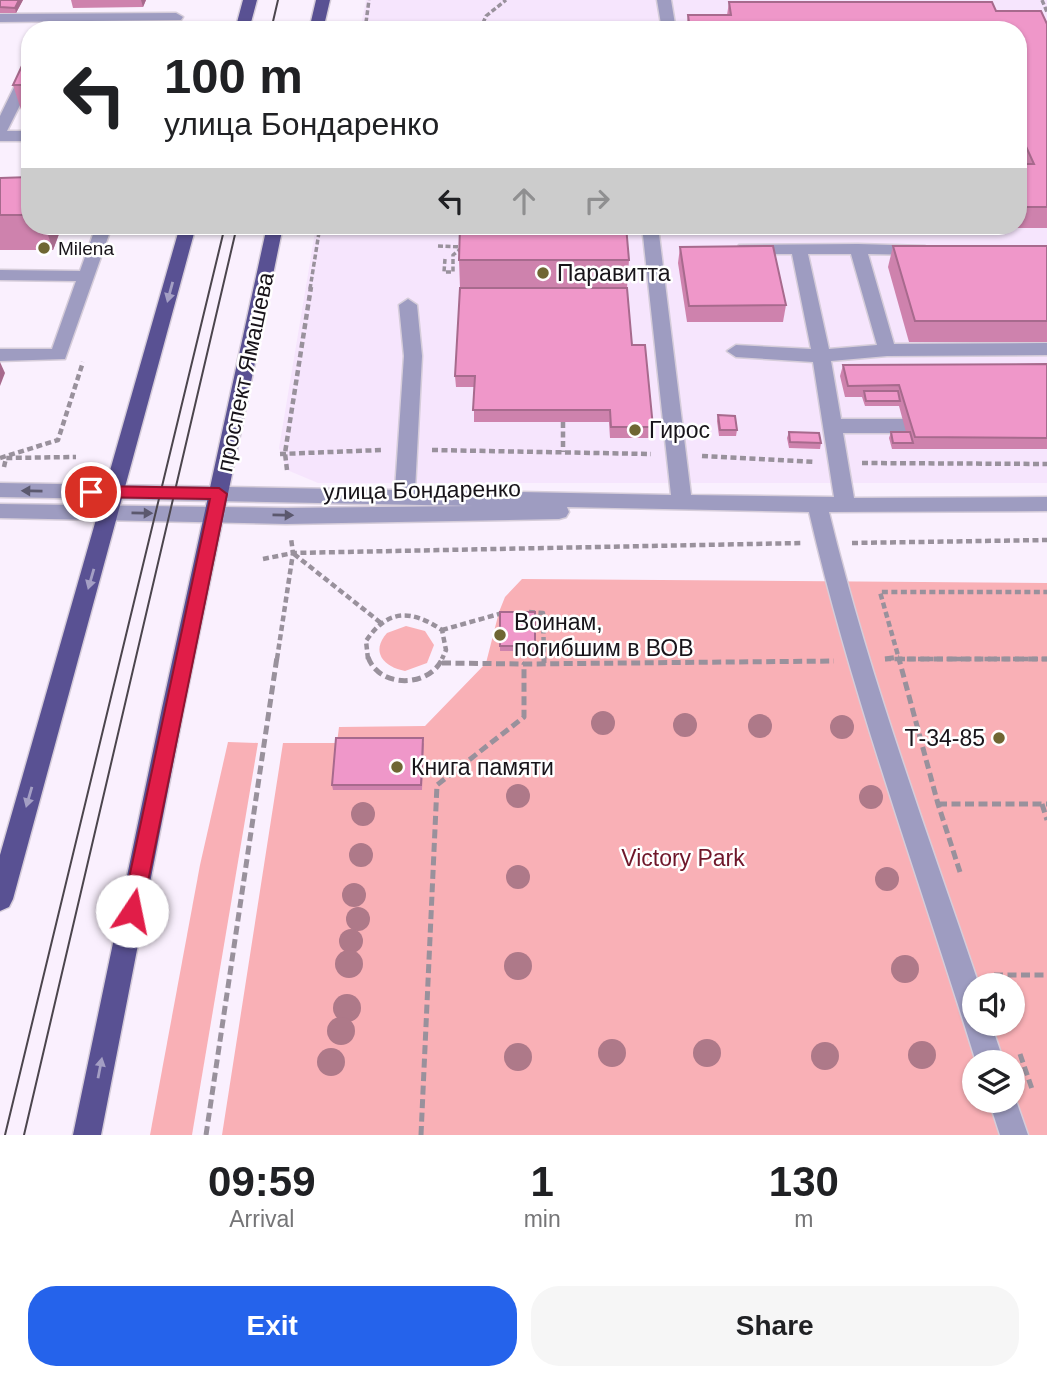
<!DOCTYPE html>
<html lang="en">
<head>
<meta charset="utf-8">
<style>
  :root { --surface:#fff; --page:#f6f6f6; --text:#202124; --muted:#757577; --accent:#2563eb }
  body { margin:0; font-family:Arial,sans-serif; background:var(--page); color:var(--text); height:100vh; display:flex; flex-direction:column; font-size:26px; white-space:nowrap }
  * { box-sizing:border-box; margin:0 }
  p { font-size:23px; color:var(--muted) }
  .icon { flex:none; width:38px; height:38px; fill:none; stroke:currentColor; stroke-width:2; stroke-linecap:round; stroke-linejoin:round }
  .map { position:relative; height:1135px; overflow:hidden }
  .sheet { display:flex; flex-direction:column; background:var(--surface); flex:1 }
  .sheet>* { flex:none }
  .top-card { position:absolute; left:21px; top:21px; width:1006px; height:214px; border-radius:28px; box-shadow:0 2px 5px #0004; background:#fff; color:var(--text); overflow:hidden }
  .controls { position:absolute; left:962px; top:973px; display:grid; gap:14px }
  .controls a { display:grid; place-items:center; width:63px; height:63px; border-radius:50%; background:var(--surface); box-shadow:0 2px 5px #0004; font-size:35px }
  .pin { position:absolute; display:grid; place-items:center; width:60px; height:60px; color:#fff; margin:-30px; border:4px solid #fff; border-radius:50%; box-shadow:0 2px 7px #0007 }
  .me { position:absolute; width:77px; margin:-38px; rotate:11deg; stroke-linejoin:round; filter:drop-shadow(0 0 5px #0008) }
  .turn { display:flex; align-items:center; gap:24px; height:147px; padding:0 28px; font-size:32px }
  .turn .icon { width:91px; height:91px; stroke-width:2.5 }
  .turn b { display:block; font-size:49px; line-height:60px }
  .lanes { display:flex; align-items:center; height:66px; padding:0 28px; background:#0003; justify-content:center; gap:35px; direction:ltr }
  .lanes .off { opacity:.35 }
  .eta { display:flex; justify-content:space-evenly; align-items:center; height:119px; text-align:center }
  .eta b { font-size:42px; font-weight:600; line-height:49px }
  .cta { display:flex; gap:14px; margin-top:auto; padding:14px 28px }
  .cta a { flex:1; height:80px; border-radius:28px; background:var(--accent); color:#fff; font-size:28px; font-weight:600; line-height:80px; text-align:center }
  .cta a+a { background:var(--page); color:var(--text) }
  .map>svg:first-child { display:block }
  .built { fill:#f6e5fd }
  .green { fill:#f9b0b6; fill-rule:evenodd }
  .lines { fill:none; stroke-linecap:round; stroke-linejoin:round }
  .minor-casing { stroke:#d6cdda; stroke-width:3 }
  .major-casing { stroke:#d6cdda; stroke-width:3 }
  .path-far2 { stroke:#99919c; stroke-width:3.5; stroke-dasharray:5 2.5; stroke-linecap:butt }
  .path-far1 { stroke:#99919c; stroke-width:4.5; stroke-dasharray:6 3.5; stroke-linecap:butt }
  .path { stroke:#99919c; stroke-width:5; stroke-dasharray:9 4.5; stroke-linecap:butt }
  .minor { fill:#9e9cc1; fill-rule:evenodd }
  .major { fill:#595193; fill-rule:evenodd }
  .tram { stroke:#4b454d; stroke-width:2 }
  .tree { fill:#ae7989 }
  .wall { fill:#ce82ad }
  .shaded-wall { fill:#a76a8d }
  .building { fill:#ef97c9; stroke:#a76a8d; stroke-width:2 }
  .oneway { fill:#a49fc4 }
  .oneway2 { fill:#5b586e }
  .route { fill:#e11d48; stroke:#92132f; stroke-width:2 }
  .poi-dot { fill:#6f6633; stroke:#fff; stroke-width:2.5 }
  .labels { text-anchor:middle; stroke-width:5; stroke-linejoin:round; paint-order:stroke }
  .far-poi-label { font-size:19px; fill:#18141a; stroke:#fff; text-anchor:start }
  .poi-label { font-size:23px; fill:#18141a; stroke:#fff; text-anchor:start }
  .street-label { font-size:23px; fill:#18141a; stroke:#fff }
  .park-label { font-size:23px; fill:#6f172a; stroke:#fff }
</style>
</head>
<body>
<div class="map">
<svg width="1047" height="1135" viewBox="0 0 1047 1135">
  <rect width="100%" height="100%" fill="#faf0fe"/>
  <polygon class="built" points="366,0 1047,0 1047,483 318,483 287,470 279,448 316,226 1018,226 1018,30 360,30"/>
  <g class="green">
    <path d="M522 579 1047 583V1135H222L283 743H337L339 727 425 726 486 663 499 612 505 597ZM975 985H1013V1024H975ZM975 1062H1013V1101H975Z"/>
    <path d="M406 626 425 631 434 645 427 663 405 671C384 667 370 652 387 633Z"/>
    <polygon points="228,742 258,743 192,1135 150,1135 200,865"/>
  </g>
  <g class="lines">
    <defs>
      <g id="minor">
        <polygon points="657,0 671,0 676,30 662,30"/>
        <polygon points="176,13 183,17 181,20 0,22 0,14"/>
        <polygon points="30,65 30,85 7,131 30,131 30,141 0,141 0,116 23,69"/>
        <polygon points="96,226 112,226 65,359 0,361 0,349 52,349 76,281 0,280 0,270 80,271"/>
        <path d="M642 226H658L691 495 834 497 813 362 736 357 727 351 736 345 811 349 792 254H745L737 249 739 245 858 244 925 246 927 250 925 254 919 255 868 254 894 344 1047 343V355L887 356 831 361 841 419H905L912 421 915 426 912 431 905 433H843L854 498 1047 497V511L829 512C868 673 926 829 979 985H975V1024H991L1004 1062H976C920 880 852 698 809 512L567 507 569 512 566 517 559 519 286 524 0 518V504L286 508 473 506 0 497V483L395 490 404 356 399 305 408 299 417 305 422 356 415 490 671 495ZM808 254H851L877 345 829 349Z"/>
        <polygon points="1013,1092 1028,1135 1000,1135 989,1101 1013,1101"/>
      </g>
      <g id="major">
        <polygon points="243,0 257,0 249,30 235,30"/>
        <polygon points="316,0 330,0 323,30 309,30"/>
        <polygon points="180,226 196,226 13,899 9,907 0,911 0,855"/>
        <polygon points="267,226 283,226 184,708 101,1135 73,1135 162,708"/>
      </g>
    </defs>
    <use href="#minor" class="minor-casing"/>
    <use href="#major" class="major-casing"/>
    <g class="path-far2">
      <polyline points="1042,0 1047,12"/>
      <polyline points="365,30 369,0"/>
      <polyline points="480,30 486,16 506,0"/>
      <polyline points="438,246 462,247"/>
      <polyline points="445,259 444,272 453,272 453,255 463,247"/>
      <polyline points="310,289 320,226"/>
    </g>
    <g class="path-far1">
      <polyline points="563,422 563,452"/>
      <polyline points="432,450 651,454"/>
      <polyline points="280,454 381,450"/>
      <polyline points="702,456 815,462"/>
      <polyline points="0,458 58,440 83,362"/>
      <polyline points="862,463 1047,464"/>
      <polyline points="4,467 6,458 76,457"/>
      <polyline points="287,470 285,453 311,287"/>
      <polyline points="852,543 1047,540"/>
      <polyline points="294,554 381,623"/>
      <polyline points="263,559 293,553 801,543"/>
      <polyline points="529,612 543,613 544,659"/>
      <polyline points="442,630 506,612"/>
      <polyline points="277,659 293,553 291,538"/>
      <path d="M368 659 366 641C388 608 412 610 442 630L446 650 442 659"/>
      <polyline points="885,659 899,659 880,592 1047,592"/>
      <polyline points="899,659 1047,659"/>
    </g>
    <g class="path">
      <path d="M368 657C379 689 431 688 443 657"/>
      <polyline points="544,657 544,663"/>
      <polyline points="885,659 899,657"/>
      <polyline points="442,663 524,664"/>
      <polyline points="938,804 1047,804"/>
      <polyline points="1042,804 1047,820"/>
      <polyline points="960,872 938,804 899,659 1047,659"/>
      <polyline points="994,975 1047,975"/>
      <polyline points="1020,1054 1032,1089"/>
      <polyline points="206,1135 277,657"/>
      <polyline points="421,1135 437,785 524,717 524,664 834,661"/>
    </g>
    <use href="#minor" class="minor"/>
    <use href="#major" class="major"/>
    <g class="tram">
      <polyline points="271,30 278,0"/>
      <polyline points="5,1135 225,226"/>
      <polyline points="24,1135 237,226"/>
    </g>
  </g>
  <g class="tree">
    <circle cx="603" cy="723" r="12"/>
    <circle cx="685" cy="725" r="12"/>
    <circle cx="760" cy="726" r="12"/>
    <circle cx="842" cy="727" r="12"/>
    <circle cx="518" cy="796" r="12"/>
    <circle cx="871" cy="797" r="12"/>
    <circle cx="363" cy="814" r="12"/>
    <circle cx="361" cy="855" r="12"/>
    <circle cx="518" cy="877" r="12"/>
    <circle cx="887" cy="879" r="12"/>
    <circle cx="354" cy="895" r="12"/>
    <circle cx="358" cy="919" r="12"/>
    <circle cx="351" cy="941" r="12"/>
    <circle cx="349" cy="964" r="14"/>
    <circle cx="518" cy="966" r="14"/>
    <circle cx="905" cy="969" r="14"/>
    <circle cx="347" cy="1008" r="14"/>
    <circle cx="341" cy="1031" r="14"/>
    <circle cx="612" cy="1053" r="14"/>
    <circle cx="707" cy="1053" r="14"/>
    <circle cx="922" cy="1055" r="14"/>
    <circle cx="825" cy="1056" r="14"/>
    <circle cx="518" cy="1057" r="14"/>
    <circle cx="331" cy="1062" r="14"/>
  </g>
  <g class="wall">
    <polygon points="0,0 23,0 16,13 0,13"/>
    <polygon points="71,0 146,0 143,7 73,8"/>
    <polygon points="729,2 996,11 1047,24 1047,228 774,228 773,226 1018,226 1018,30 686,30 688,15 727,15"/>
    <polygon points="30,55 30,119 24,119 13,85"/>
    <polygon points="30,177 30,226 62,226 53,250 0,250 0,178"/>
    <polygon points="893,246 1047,246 1047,342 909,342 888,267"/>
    <polygon points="680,247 786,305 783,322 687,322 678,263"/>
    <polygon points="459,260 629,260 627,288 632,345 653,427 652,438 610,438 609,422 474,422 474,387 456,387 455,376 460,288"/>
    <polygon points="1047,364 1047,449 892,449 889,438 891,432 906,432 899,406 865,406 862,397 845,397 840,376 843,365"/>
    <polygon points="718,415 737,430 736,436 719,436 717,421"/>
    <polygon points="789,432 821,443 820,449 789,448 787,438"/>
    <rect x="500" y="612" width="35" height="39"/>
    <polygon points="424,743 422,790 333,790 332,785"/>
  </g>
  <g class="shaded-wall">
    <polygon points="19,0 23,0 16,13 15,8"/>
    <polygon points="141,0 146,0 143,7"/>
    <polygon points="45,226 62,226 53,250"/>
    <polygon points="0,362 5,373 0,386"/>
  </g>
  <g class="building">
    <polygon points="0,0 19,0 15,8 0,7"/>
    <polygon points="729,2 992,2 996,11 1041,11 1047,24 1047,207 1018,207 1018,164 1034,164 1018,129 1018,30 690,30 688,15 731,15"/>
    <polygon points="27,55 30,55 30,85 13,85"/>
    <polygon points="30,177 30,215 0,215 0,178"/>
    <polygon points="460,226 626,226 629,260 459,260"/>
    <polygon points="773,246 786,305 689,306 680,247"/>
    <polygon points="893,246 1047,246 1047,321 915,321"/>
    <polygon points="460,288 627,288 632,345 645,345 653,427 611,427 610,410 473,410 475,376 455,376"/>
    <polygon points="1047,364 1047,438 915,437 899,385 848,386 843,365"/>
    <polygon points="864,391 898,391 900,401 866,401"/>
    <polygon points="718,415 735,416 737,430 720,430"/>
    <polygon points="789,432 819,433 821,443 790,442"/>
    <polygon points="891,432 910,432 913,443 893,443"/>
    <rect x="500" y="612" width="35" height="34"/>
    <polygon points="336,738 423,738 421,785 332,785"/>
  </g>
  <defs><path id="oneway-solid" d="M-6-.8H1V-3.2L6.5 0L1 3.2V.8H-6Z" transform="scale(1.75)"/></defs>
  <g class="oneway">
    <use href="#oneway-solid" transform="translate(170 292) rotate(105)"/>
    <use href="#oneway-solid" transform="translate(91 579) rotate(106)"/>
    <use href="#oneway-solid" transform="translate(29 797) rotate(106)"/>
    <use href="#oneway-solid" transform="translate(100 1068) rotate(-79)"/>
  </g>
  <g class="oneway2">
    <use href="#oneway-solid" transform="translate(32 491) rotate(-179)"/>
    <use href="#oneway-solid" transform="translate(142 513) rotate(1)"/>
    <use href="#oneway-solid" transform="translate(283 515) rotate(1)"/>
  </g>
  <polygon class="route" points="91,486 219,488 227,494 142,911 139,917 132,920 125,917 122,911 210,499 91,497 83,492"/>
  <g class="poi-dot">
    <circle cx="44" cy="248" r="7"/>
    <circle cx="543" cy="273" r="7"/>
    <circle cx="635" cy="430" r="7"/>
    <circle cx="500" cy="635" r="7"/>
    <circle cx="999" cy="738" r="7"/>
    <circle cx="397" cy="767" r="7"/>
  </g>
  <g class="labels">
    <g class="far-poi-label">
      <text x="58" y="255">Milena</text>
    </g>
    <g class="poi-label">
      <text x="557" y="281">Паравитта</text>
      <text x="649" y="438">Гирос</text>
      <text x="514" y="630">Воинам,<tspan x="514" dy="26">погибшим в ВОВ</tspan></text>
      <text x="985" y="746" text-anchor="end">Т-34-85</text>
      <text x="411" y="775">Книга памяти</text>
    </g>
    <g class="street-label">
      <text transform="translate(245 372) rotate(-78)" y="8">проспект Ямашева</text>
      <text transform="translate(422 490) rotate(-1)" y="8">улица Бондаренко</text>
    </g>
    <g class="park-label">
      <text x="683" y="866">Victory Park</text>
    </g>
  </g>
</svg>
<div class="controls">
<a><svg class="icon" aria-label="sound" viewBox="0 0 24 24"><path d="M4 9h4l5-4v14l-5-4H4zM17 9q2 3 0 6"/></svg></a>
<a><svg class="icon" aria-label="layers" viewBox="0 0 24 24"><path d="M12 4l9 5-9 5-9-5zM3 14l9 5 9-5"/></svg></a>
</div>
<div class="pin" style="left:91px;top:492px;background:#d93025"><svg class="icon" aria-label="arrive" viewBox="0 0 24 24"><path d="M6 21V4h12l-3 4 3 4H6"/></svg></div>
<svg class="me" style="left:132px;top:911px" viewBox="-20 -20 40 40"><circle r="19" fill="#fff"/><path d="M0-13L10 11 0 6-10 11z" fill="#e11d48"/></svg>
<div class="top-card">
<div class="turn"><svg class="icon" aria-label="left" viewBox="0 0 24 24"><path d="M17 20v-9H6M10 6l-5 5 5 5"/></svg><div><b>100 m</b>улица Бондаренко</div></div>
<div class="lanes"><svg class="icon" aria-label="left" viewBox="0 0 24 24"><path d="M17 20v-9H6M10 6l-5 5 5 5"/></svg><svg class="icon off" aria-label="ahead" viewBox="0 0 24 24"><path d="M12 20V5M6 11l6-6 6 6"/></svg><svg class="icon off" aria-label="right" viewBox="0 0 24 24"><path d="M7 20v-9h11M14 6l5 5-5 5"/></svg></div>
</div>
</div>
<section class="sheet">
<div class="eta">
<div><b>09:59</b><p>Arrival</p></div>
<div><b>1</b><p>min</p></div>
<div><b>130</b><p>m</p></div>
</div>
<div class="cta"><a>Exit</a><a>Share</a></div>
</section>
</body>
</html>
